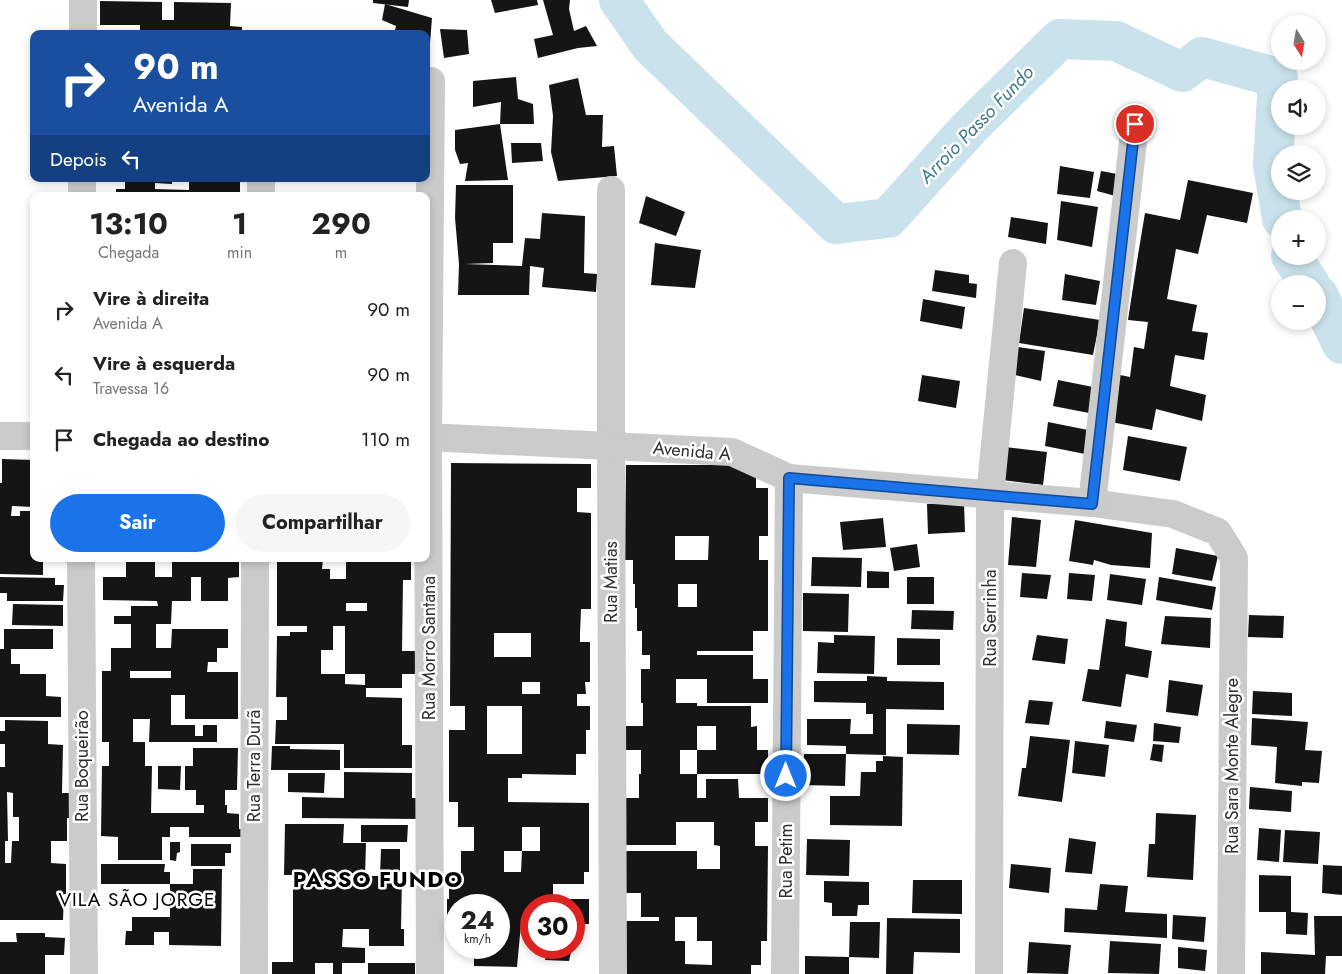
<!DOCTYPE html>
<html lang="pt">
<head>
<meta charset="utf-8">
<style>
  :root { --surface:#fff; --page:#f6f6f6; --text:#222; --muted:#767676; --accent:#1a73e8 }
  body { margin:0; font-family:Jost,sans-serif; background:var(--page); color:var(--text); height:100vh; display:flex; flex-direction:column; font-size:19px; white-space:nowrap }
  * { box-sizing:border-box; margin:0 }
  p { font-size:16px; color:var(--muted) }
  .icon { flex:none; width:28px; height:28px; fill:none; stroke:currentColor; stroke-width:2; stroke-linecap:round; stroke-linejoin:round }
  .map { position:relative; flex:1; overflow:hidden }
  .panel { position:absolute; left:30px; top:192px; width:400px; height:370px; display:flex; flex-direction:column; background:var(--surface); border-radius:10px; box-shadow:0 2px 8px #0003 }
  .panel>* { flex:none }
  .hud { position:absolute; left:30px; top:30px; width:400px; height:152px; border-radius:10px; box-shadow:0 2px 8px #0003; background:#1a4fa0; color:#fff; overflow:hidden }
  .needle { width:32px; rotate:169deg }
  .controls { position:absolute; left:1271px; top:15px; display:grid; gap:10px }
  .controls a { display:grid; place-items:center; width:55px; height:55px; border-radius:50%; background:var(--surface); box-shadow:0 2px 8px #0003; font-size:25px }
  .speed { position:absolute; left:445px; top:894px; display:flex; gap:10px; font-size:25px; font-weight:700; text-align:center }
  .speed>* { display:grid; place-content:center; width:65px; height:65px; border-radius:50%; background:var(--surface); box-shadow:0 2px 8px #0003; line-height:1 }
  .speed small { font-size:12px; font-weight:400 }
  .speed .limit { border:8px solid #d22; background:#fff; color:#111 }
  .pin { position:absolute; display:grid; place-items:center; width:42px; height:42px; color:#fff; margin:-21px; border:2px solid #fff; border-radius:50%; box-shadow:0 1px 5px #0007 }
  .me { position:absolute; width:55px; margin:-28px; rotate:0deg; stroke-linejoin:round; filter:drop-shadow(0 0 4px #0008) }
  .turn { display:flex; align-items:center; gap:18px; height:105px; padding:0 20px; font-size:22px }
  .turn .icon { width:65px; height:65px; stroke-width:2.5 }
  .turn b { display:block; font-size:35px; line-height:42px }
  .then { display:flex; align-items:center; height:48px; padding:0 20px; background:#0003; gap:10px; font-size:19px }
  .eta { display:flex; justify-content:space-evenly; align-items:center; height:85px; text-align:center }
  .eta b { font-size:30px; font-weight:700; line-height:35px }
  .action { display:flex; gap:10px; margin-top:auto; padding:10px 20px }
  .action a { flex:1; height:58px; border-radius:30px; background:var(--accent); color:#fff; font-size:20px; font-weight:700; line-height:58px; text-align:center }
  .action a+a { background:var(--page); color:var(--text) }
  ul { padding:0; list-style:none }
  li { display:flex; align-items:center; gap:15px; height:65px; padding:0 20px }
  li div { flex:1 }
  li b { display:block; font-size:19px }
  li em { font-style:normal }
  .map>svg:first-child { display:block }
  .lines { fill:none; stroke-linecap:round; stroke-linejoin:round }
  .river { stroke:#c9e2eb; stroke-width:40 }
  .building { fill:#151515; fill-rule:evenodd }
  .street { stroke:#cbcbcb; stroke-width:28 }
  .route-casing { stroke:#114b97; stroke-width:12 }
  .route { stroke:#1a73e8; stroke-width:9 }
  .labels { text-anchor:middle; stroke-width:5; stroke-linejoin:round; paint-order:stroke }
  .street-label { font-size:18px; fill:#2e2e2e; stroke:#fff }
  .water-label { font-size:19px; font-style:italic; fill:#3e7a8f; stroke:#fff }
  .neighbourhood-label { font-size:19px; letter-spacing:1px; fill:#000; stroke:#fff }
  .district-label { font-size:22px; font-weight:bold; letter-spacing:1px; fill:#000; stroke:#fff }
</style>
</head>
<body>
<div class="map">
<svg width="1342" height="974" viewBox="0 0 1342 974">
  <rect width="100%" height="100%" fill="#fff"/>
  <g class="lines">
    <g class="river">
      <polyline points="619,0 650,45 836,224 888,218 970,127 1060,39 1116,41 1182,72 1202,57 1278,78 1273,165 1282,219"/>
      <polyline points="1291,256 1310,284"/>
      <polyline points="1318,295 1342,344"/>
    </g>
  </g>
  <g class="building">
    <polygon points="373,0 409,0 408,7 373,3"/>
    <polygon points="491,0 537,0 538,5 495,13"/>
    <polygon points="543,0 570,0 569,9 574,31 586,26 597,46 578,48 538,58 534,39 553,35"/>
    <polygon points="100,1 162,2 162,20 174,20 174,2 231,3 230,26 242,27 242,34 140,34 140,25 100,25"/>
    <polygon points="385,4 432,18 430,43 426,42 426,34 394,34 396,26 382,20"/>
    <polygon points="440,29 467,30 469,54 444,58"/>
    <rect x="107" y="30" width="20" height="4"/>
    <polygon points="516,77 518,99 533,104 534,124 500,124 501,102 473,107 473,81"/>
    <polygon points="578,78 586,115 603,115 602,147 614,146 617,176 558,181 551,152 553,116 549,85"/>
    <polygon points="500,124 508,180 465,181 468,163 460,164 455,150 455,130"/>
    <polygon points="511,143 541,143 543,161 512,163"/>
    <polygon points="1060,166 1094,172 1090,198 1057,194"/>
    <polygon points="1101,171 1123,175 1119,197 1097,191"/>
    <polygon points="125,179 172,179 172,184 155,183 155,189 189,190 189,179 240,179 240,196 116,196 116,189 125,189"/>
    <polygon points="1188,180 1253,193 1247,223 1207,215 1198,254 1176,249 1167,299 1197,305 1192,331 1208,333 1204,360 1175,355 1170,386 1206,395 1202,421 1156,409 1152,430 1111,422 1120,375 1130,377 1134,347 1144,349 1148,322 1128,320 1137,261 1145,213 1180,220"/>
    <polygon points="456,185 513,185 513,243 493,243 493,263 465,264 522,266 525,238 540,239 542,213 585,216 584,273 597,274 596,292 542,287 544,268 530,266 529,295 458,295 459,264 455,218"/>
    <polygon points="646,196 685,212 676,236 639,223"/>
    <polygon points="1061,201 1098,207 1092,247 1057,240"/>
    <polygon points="1011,217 1048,223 1046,244 1008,237"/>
    <polygon points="655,243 701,250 695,288 651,285"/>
    <polygon points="935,270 969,275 969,283 977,284 976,298 932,291"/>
    <polygon points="1065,274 1100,281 1096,305 1062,300"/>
    <polygon points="923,299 965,307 962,329 920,321"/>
    <polygon points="1024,308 1100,320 1093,355 1019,343"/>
    <polygon points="1018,347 1045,351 1041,381 1015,375"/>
    <polygon points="922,375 960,381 956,408 918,401"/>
    <polygon points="1058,380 1093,387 1089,413 1053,406"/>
    <polygon points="1048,422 1088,430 1085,454 1045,446"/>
    <polygon points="1128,436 1187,447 1180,481 1123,470"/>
    <polygon points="1005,447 1047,452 1043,485 1002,480"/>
    <polygon points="2,459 34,460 34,507 12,506 11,516 20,516 20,511 34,511 34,559 43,559 43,575 0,574 0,483 2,483"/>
    <path d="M451 463 591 464V488H577V512L591 513V609H581L580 634V642H590V682H585L586 694H577V706H590V730H586V754H576V775L522 774V778H508V802L589 803V872H584V884H553V899H589V924H574V905H531V924H521L517 967 474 966V948H499V905H456V932H447V899H449V872H461V851H474V827H458V802H449V730H465V706H450ZM494 633H531V657H494ZM522 682H540V694H522ZM487 706H522V754H487ZM522 827H540V851H522L521 872H504V851H522Z"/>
    <path d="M626 465H756V488H768V536H759V560H768V631H753V651H697V655H753V679H768V703H707V679H676V703H697V706H751V727L757 726V750H768V774H697V750H680V774H697V798H706V779H738L739 798H768V822H755V846H768L767 941H761V965H751V974H625V921H659V917H641V893H625V851H697V869H720V846L714 845V822H676V845H625V798H639V774H641V750H625V726H643V703H641V669H650V655H642V631H637V608H635V584H633V560H625ZM675 536H709L708 560H675ZM678 584H697V607H678ZM697 726H716V750H697ZM675 917H697V941H712V965L685 964V941H675Z"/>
    <polygon points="964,503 965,532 928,534 927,504"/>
    <polygon points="1012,517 1041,520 1036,567 1008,565"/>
    <polygon points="883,518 886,547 843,550 840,522"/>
    <polygon points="1075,520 1152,533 1150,568 1111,565 1094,560 1093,565 1069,561"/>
    <polygon points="917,544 920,567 894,571 890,548"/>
    <polygon points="1176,548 1218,556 1212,581 1172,574"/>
    <polygon points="812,557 862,558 861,587 811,586"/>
    <path d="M126 559H155V577H172V559H239V577L228 578V601H201V577H191V601H172L171 624H156V648H171L172 629H228V648H217V662H208L207 672H238V719H185V695H171V725H195V736H203V725H217V742H149L150 719H133V742H145V766H152L151 813H204V805H196V790H185V766H193V748H238L237 790H225V805H227V813L239 814V829H245V837H189V827H170V837H162V860H118V837L101 836 102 766H109V742H102V671H111V648H131V624H114V616H131V606H158L157 601 103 600V577H126ZM130 671H171V678H130Z"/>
    <path d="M277 559H323L322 569H330V579H346V559H377L376 560 411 561V580H403L402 651H415V674H402V688H366V697L402 698V745H412V768H344V744H275L276 720H287V697H276L277 636H290V632H307V626H277ZM346 603H367V611H346ZM333 626H345V674H321V650H333ZM345 674H365V685L345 684Z"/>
    <polygon points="867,571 889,572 889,588 867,588"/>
    <polygon points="1022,573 1051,575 1047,599 1020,597"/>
    <polygon points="1069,573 1095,575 1092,601 1067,599"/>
    <polygon points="1110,574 1146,579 1142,605 1107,600"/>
    <polygon points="0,577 55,578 55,585 64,585 63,601 7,601 7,593 0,593"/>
    <rect x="907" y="577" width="27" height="27"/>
    <polygon points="1159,577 1216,587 1212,610 1156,600"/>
    <polygon points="803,593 849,594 848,632 803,631"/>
    <polygon points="13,604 63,605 63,626 12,625"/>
    <polygon points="912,610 954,611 953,630 911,629"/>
    <polygon points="1249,615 1284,616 1283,638 1248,637"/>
    <polygon points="1165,616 1211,618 1210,648 1161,644"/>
    <polygon points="1106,619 1127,622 1125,646 1152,651 1148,678 1126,674 1121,707 1082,701 1088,669 1099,670"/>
    <polygon points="4,629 53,629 53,649 11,649 11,664 20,664 20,674 46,674 46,696 61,697 61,717 0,717 0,649 4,649"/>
    <polygon points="834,635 875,636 874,674 817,673 818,642 834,643"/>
    <polygon points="1037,635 1068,639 1065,664 1032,660"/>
    <polygon points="897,638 940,639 940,665 897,665"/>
    <polygon points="867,676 887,677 887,681 944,682 944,710 886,709 886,755 846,754 845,786 803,785 804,754 846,754 846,746 807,745 807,719 851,719 850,734 873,734 873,714 866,714 866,703 814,702 814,681 867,681"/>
    <polygon points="1169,680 1203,685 1198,716 1166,712"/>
    <polygon points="1253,691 1292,693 1292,716 1252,714"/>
    <polygon points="1029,700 1053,702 1049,725 1025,723"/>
    <polygon points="1252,718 1308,722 1305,750 1322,751 1319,783 1302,782 1302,786 1275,783 1277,747 1251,745"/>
    <path d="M5 720 48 721V744L63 745 62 793H71V818H67V841H51V863L66 864V894H64L63 920H0V767H5V744H0V731H5ZM7 792 13 793V817H19V841H12L11 863H5V841H8Z"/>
    <polygon points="1106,721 1137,725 1134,742 1104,738"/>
    <polygon points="1154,723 1181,727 1179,743 1153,741"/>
    <polygon points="907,724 960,725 959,755 907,754"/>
    <polygon points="1030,736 1070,740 1062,802 1018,796 1022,768 1026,768"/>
    <polygon points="1075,741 1109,745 1105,777 1072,773"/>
    <polygon points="1153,744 1164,745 1162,762 1150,760"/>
    <polygon points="272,746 290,746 290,749 340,750 340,770 271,770"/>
    <polygon points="883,756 903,757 902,826 830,825 830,796 860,796 861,772 876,772 876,761 883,761"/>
    <polygon points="158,766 181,766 180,790 158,789"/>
    <polygon points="344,772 412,773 412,798 421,798 420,819 302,818 302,797 344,798"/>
    <polygon points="288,773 325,773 324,793 288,792"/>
    <polygon points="1250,787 1292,791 1291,812 1249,809"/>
    <polygon points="1156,813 1196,815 1193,880 1147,877 1149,844 1155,844"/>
    <polygon points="285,824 344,824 343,843 366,843 365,876 380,876 381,849 400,849 400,876 402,876 401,929 404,929 404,946 369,946 369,929 343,929 342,947 365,948 365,963 342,963 342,974 333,974 333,963 315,963 315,974 272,974 272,962 293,962 293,875 284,875"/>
    <polygon points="361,825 408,825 407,842 361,842"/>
    <polygon points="1259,828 1281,830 1279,862 1257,860"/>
    <polygon points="1285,830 1320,832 1318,864 1283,862"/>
    <polygon points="1069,838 1096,842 1092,874 1065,872"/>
    <polygon points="807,839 850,840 849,876 806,875"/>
    <polygon points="170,842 180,842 180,852 177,853 176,861 170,860"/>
    <polygon points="191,844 231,844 231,853 225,853 225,866 191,866"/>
    <polygon points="101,864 165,864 164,872 170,872 170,884 193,884 193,869 222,869 221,946 169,945 169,932 154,932 154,945 125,945 126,931 132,931 132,917 170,917 170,884 101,884"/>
    <polygon points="1011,864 1051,868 1049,893 1009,888"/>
    <polygon points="1323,865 1342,866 1342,895 1322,893"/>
    <polygon points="1259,875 1291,876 1291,912 1308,913 1307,935 1286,934 1286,912 1259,912"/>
    <polygon points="913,880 962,880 962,914 912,913"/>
    <polygon points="824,881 869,882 869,905 858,905 857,916 832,916 832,903 824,902"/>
    <polygon points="1100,884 1128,886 1125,912 1167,914 1167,938 1064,932 1065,908 1097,910"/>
    <polygon points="1173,915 1206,917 1204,942 1172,939"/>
    <polygon points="1314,916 1342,916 1342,956 1326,956 1325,974 1261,974 1261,952 1315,955"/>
    <polygon points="887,918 960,919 960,953 914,952 913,974 886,974"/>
    <polygon points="850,922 880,922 879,958 849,957 849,974 805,974 805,956 849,957"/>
    <polygon points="16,933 45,933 45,937 65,938 64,955 45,955 45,974 0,974 0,942 17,942"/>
    <polygon points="1110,941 1161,944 1159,974 1108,973"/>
    <polygon points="1029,942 1071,945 1068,974 1027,973"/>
    <polygon points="1178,947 1207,950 1205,971 1178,968"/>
    <polygon points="548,948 572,948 569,961 545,960"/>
    <rect x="368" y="963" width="47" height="11"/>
  </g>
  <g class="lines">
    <g class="street">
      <polyline points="83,34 83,0"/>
      <polyline points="611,190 611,445 613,974"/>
      <polyline points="82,196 82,179"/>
      <polyline points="261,196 261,179"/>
      <polyline points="0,436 34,436"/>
      <polyline points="426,437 732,452 789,478 1092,503 1173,514 1218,532 1234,558 1231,974"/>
      <polyline points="1092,503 1135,124"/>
      <polyline points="81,559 84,974"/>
      <polyline points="254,974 255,559"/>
      <polyline points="430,974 428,437 431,81"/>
      <polyline points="785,974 789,478"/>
      <polyline points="989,974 990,495 1013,263"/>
    </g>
  </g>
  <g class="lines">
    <defs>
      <polyline id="route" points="786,776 789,478 1092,504 1135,124"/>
    </defs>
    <use href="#route" class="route-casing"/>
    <use href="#route" class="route"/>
  </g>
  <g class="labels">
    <g class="street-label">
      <text transform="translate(692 451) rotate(5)" y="6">Avenida A</text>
      <text transform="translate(611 582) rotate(-90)" y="6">Rua Matias</text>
      <text transform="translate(990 618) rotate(-90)" y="6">Rua Serrinha</text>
      <text transform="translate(429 648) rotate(-90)" y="6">Rua Morro Santana</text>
      <text transform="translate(82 766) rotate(-90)" y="6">Rua Boqueirão</text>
      <text transform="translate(254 766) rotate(-90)" y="6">Rua Terra Durã</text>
      <text transform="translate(1232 766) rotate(-90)" y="6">Rua Sara Monte Alegre</text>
      <text transform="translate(786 861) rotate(-90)" y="6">Rua Petim</text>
    </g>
    <g class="water-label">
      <text transform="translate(976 124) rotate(-46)" y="7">Arroio Passo Fundo</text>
    </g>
    <g class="neighbourhood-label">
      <text x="137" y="906">VILA SÃO JORGE</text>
    </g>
    <g class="district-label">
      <text x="378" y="887">PASSO FUNDO</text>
    </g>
  </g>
</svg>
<div class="controls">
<a><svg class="needle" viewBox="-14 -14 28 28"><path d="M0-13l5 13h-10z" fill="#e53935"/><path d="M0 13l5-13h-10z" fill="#767676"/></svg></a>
<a><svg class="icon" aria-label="sound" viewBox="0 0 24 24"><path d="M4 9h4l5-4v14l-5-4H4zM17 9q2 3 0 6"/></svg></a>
<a><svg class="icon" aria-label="layers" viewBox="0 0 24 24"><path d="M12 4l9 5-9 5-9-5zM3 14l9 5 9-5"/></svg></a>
<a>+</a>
<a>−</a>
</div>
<div class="speed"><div>24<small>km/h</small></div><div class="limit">30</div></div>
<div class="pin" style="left:1135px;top:124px;background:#d93025"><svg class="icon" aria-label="arrive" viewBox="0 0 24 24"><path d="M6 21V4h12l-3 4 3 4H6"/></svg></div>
<svg class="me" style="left:786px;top:776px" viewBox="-20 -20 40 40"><circle r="17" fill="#1a73e8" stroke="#fff" stroke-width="3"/><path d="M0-11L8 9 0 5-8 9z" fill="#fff"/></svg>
<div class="hud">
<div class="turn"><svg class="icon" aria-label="right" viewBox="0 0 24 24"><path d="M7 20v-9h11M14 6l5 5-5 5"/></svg><div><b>90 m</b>Avenida A</div></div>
<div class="then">Depois<svg class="icon" aria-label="left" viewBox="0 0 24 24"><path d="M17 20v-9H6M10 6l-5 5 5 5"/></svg></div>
</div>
<section class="panel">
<div class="eta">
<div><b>13:10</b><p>Chegada</p></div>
<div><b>1</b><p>min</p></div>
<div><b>290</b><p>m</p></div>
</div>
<ul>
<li><svg class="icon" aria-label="right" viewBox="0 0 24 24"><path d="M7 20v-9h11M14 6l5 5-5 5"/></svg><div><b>Vire à direita</b><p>Avenida A</p></div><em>90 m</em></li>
<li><svg class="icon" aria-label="left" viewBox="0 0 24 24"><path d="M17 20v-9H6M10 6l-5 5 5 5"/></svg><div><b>Vire à esquerda</b><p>Travessa 16</p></div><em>90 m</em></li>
<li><svg class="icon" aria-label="arrive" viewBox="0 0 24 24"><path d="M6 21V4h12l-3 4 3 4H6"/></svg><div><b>Chegada ao destino</b></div><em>110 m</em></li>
</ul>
<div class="action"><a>Sair</a><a>Compartilhar</a></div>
</section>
</div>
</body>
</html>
